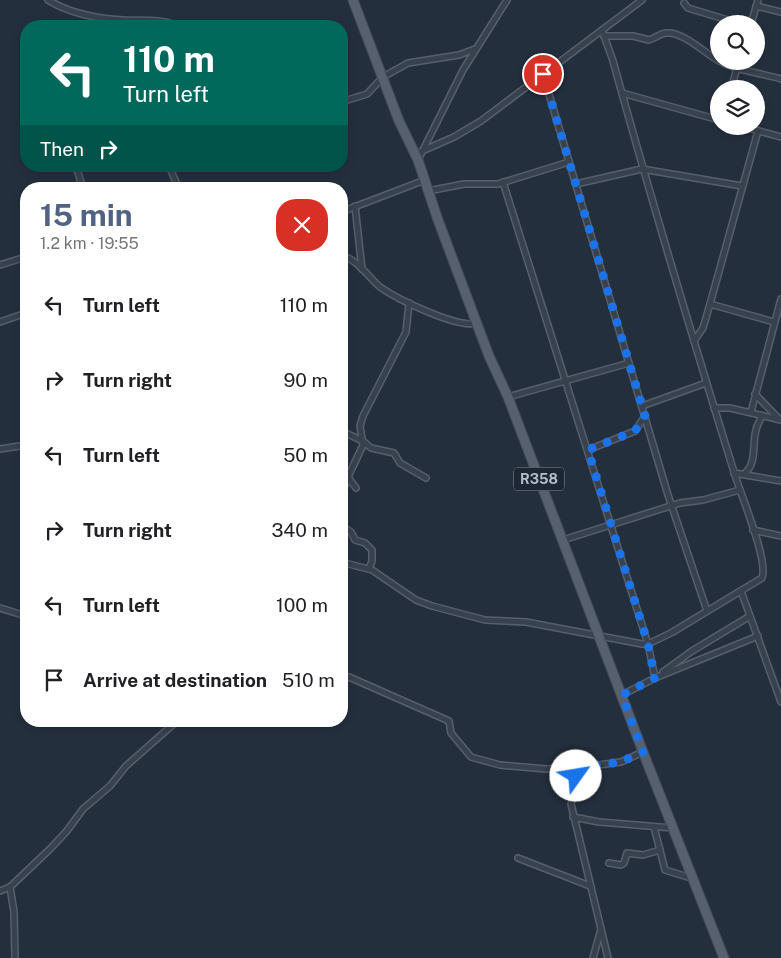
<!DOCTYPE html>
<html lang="en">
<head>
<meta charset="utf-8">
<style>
  :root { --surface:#fff; --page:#f2f2f2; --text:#202124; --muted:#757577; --accent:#506383 }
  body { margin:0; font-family:"Public Sans",sans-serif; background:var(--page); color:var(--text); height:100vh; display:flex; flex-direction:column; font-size:19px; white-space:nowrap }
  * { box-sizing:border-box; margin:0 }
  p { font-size:16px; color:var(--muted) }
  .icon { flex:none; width:28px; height:28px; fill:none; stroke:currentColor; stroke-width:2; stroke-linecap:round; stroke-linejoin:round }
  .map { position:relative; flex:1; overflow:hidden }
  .panel { position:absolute; left:20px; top:182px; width:328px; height:545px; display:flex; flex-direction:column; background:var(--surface); border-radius:20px; box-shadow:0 2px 8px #0003 }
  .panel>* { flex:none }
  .top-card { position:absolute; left:20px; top:20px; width:328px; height:152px; border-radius:20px; box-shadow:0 2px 8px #0003; background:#00695c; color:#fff; overflow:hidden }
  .tools { position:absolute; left:710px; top:15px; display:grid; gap:10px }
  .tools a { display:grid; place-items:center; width:55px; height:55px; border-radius:50%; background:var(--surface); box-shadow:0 2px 8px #0003; font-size:25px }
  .pin { position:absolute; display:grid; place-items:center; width:42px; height:42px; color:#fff; margin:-21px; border:2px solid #fff; border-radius:50%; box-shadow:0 1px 5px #0007 }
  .me { position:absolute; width:55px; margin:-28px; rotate:58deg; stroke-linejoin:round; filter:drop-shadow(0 0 4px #0008) }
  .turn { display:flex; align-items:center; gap:18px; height:105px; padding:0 20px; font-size:22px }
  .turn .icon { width:65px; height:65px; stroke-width:2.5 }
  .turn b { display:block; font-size:35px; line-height:42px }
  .then { display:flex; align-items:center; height:48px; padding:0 20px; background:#0003; gap:10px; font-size:19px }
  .round { display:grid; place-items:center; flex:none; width:52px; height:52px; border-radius:20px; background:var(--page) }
  .head { display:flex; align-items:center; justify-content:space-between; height:85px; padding:0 20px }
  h1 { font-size:30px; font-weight:700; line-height:38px; color:var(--accent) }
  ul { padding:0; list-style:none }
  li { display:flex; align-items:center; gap:15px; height:75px; padding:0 20px }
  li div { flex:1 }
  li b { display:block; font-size:19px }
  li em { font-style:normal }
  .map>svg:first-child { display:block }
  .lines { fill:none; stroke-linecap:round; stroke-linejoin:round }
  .minor-casing { stroke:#565f6c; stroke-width:8 }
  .primary-casing { stroke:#414a57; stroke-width:11 }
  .minor { stroke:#38414e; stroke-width:5 }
  .primary { stroke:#56606e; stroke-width:9 }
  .route { stroke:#1a73e8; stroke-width:9; stroke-dasharray:0 16.2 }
  .labels { text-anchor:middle; stroke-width:5; stroke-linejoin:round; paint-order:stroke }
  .shield { fill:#1d2633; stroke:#878f9c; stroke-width:1 }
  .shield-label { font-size:14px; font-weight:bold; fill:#b4bcc9 }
</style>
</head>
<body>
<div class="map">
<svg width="781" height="958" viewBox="0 0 781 958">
  <rect width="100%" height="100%" fill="#242f3e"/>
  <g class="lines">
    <defs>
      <g id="minor">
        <path d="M48 0C69 13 98 19 123 20 142 21 160 18 178 26"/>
        <polyline points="684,3 688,8 741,24"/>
        <polyline points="756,6 781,12"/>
        <polyline points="751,24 758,0"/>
        <path d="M604 36H633L649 40C656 38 660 33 667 33 682 31 706 54 719 61"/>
        <path d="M720 61C730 69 765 74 781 79"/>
        <polyline points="543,74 668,495 707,611"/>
        <polyline points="731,89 739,61"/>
        <polyline points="622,93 719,120"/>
        <polyline points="341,102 367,94 383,77 408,63 459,55 475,49"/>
        <polyline points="741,126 781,137"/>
        <polyline points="422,151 454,137 481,121 642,0"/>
        <polyline points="418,160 463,70 507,0"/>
        <polyline points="76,166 83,189"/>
        <polyline points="169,166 179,189"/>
        <polyline points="503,182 648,644 655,678"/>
        <polyline points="576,184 642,169 742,186"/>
        <polyline points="428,191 464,184 498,184 569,162"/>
        <polyline points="355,206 362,269"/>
        <polyline points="341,212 425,180"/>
        <path d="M341 256C357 258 368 277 380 287 397 299 458 329 477 323"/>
        <polyline points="0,265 26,257"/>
        <polyline points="710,304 774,322"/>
        <polyline points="0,322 26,313"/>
        <polyline points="694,341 703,328 710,304 758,131"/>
        <polyline points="755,394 779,419"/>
        <polyline points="508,397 629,363"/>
        <polyline points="642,406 706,383"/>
        <polyline points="714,408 730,408 781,420"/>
        <polyline points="751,412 781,299"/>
        <polyline points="341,431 363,441 371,448 394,453 400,463 426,478"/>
        <polyline points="0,449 26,445"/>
        <polyline points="588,450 635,431 645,416"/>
        <polyline points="734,473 781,481"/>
        <path d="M745 473C757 463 752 444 756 430 757 424 761 421 761 415"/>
        <polyline points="356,488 348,477 363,445 360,426 363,416 406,332 409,303"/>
        <polyline points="341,493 348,480"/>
        <polyline points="341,522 342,526 351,532 355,540 365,543 372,550 372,561 369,569"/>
        <polyline points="753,530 781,536"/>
        <polyline points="563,540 680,503 703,500 740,490"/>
        <path d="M341 562 372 570 416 600 432 606 485 620 526 622 642 644H648L671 633 762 578C769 561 740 493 734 472 692 336 651 199 613 61L602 30"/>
        <polyline points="741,591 781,702"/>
        <polyline points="0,608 26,616"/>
        <polyline points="663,672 692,651 750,616"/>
        <polyline points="349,677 449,721 451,733 471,757 500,765 546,769 575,768 621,762 643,752"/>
        <polyline points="622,695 655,678 758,636"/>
        <polyline points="575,768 576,787 571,804 608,958"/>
        <polyline points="573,817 599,822 673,828"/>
        <polyline points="654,827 665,870 691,878"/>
        <polyline points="518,858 590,886"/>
        <polyline points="609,863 621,865 624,863 627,853 643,855 660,850"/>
        <polyline points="10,887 14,912 15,958"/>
        <polyline points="0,891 10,887 50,849 66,832 83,809 110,786 126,766 177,721"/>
        <polyline points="593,958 601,929"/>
      </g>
      <polyline id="primary" points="353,0 399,121 418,160 438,220 489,356 508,397 643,752 724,958"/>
    </defs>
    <use href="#minor" class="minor-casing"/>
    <use href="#primary" class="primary-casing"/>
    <use href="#minor" class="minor"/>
    <use href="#primary" class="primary"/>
  </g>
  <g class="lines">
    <polyline class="route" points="543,74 645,416 635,431 588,450 648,644 655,678 622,695 643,752 621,762 575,768 576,776"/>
  </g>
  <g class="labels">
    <rect class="shield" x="514" y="467.5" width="50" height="23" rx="4"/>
    <g class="shield-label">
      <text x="539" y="484">R358</text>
    </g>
  </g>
</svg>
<div class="tools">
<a><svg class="icon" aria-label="search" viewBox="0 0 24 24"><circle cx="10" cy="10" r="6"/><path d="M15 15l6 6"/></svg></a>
<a><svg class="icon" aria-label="layers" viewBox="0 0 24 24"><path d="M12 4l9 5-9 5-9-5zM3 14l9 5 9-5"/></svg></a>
</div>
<div class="pin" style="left:543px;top:74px;background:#d93025"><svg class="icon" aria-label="arrive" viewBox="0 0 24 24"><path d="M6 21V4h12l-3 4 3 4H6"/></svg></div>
<svg class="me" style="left:576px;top:776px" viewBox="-20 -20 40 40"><circle r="19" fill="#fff"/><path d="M0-13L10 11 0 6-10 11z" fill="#1a73e8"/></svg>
<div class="top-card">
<div class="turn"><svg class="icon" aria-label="left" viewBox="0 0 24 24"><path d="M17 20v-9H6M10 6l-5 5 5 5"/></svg><div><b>110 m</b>Turn left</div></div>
<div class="then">Then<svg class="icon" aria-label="right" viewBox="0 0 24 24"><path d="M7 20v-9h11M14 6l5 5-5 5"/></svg></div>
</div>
<section class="panel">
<div class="head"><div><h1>15 min</h1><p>1.2 km · 19:55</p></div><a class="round" style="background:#d93025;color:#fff"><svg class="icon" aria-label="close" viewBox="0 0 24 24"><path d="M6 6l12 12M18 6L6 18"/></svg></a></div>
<ul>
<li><svg class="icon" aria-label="left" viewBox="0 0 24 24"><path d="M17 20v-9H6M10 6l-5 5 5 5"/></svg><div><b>Turn left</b></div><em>110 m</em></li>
<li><svg class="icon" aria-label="right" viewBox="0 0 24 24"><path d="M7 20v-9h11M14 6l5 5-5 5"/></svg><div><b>Turn right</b></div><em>90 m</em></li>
<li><svg class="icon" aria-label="left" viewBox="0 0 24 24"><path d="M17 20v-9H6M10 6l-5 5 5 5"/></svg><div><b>Turn left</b></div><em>50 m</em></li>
<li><svg class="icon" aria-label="right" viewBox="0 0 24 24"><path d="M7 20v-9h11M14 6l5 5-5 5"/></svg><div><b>Turn right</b></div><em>340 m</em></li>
<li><svg class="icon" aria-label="left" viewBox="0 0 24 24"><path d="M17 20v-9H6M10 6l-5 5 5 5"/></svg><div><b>Turn left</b></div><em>100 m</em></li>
<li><svg class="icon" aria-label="arrive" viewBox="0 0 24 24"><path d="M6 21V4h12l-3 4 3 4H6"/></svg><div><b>Arrive at destination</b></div><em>510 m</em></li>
</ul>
</section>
</div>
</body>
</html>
